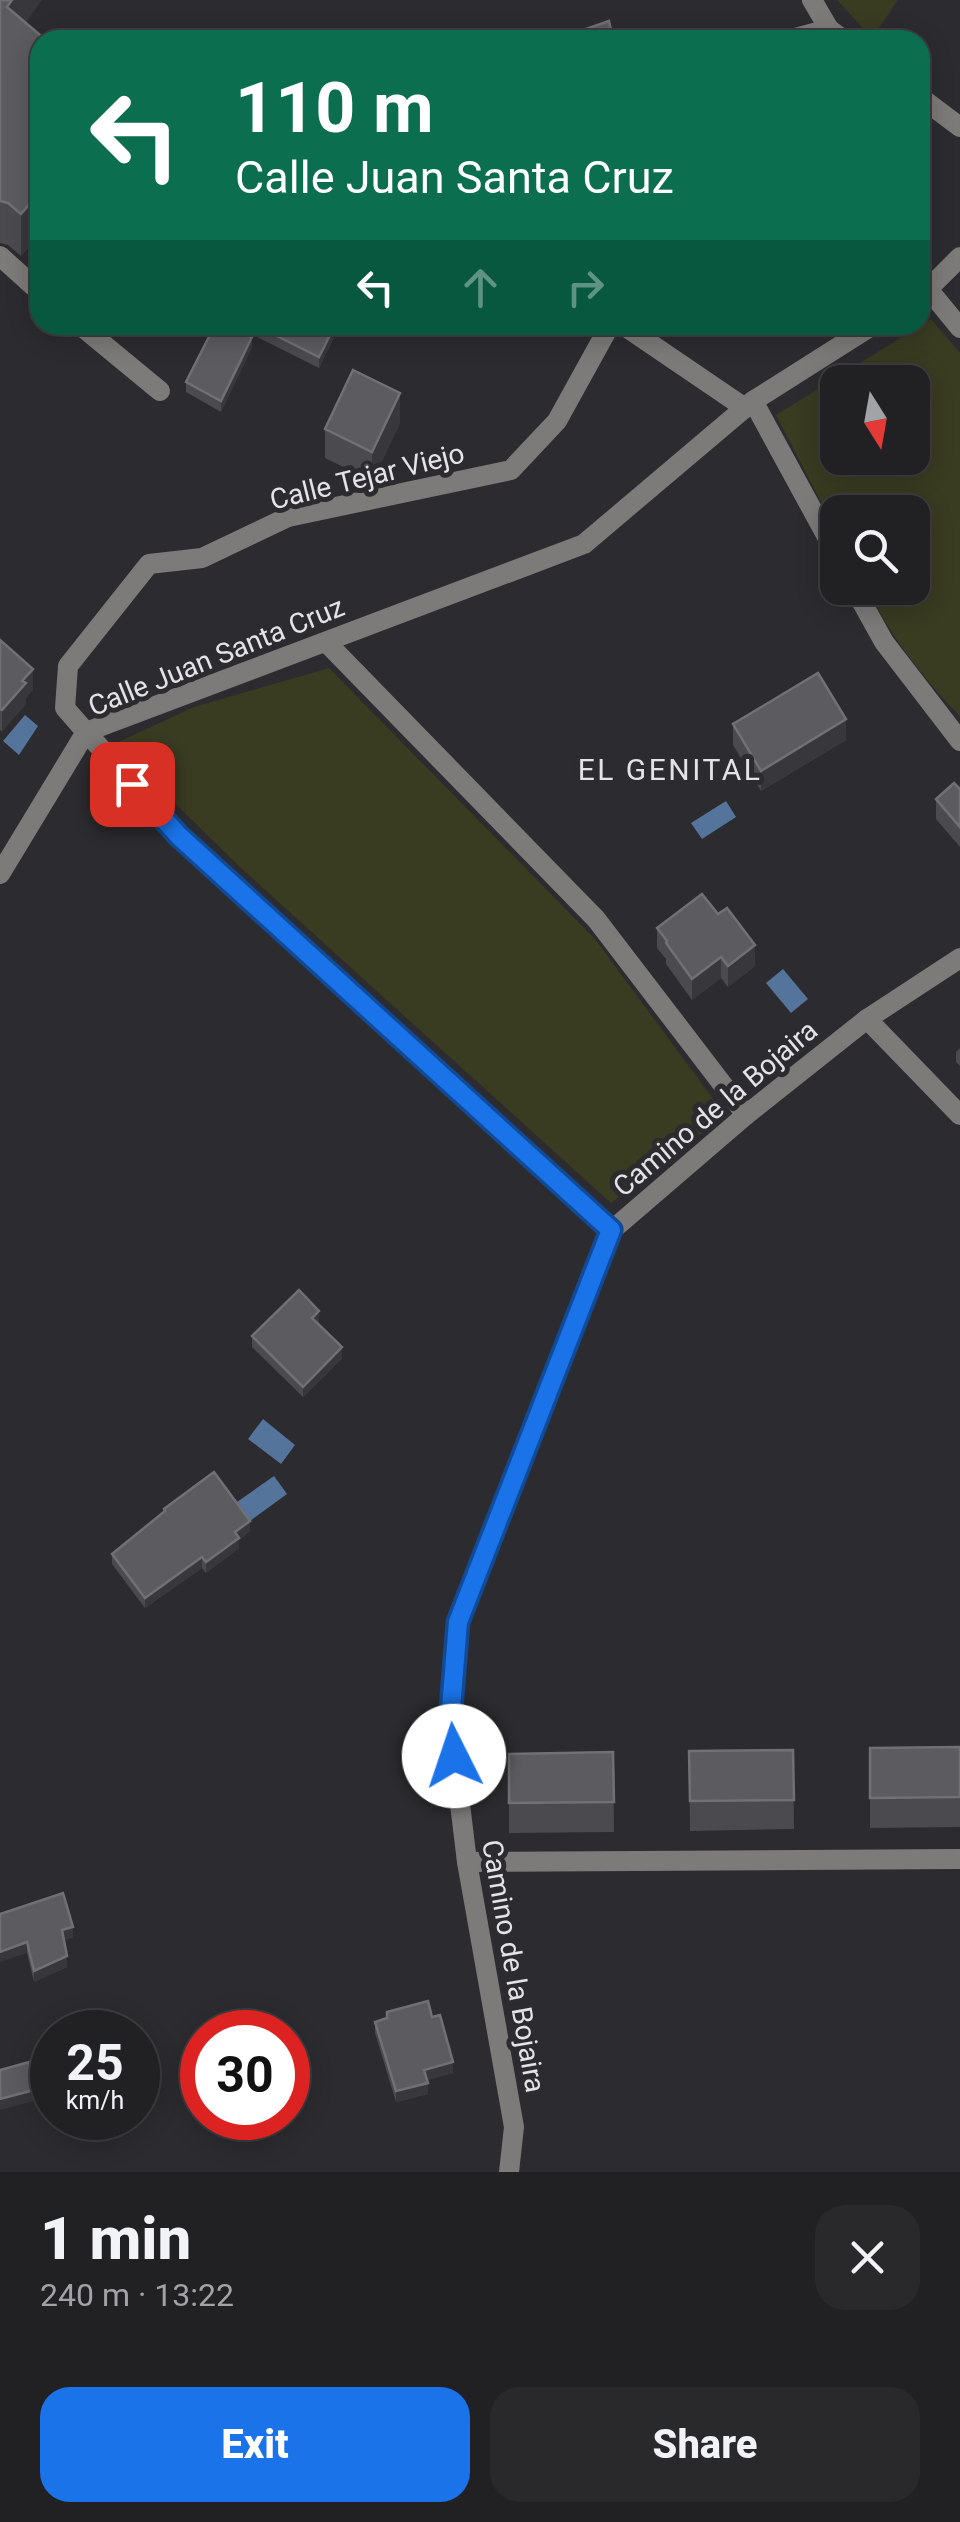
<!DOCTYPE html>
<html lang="en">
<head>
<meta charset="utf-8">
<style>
  :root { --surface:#212023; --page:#29282b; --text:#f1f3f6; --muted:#a2a3a6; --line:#3e3e41; --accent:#1a73e8 }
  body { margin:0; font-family:Roboto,sans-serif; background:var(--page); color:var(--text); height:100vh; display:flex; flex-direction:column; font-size:38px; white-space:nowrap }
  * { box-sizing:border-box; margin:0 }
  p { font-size:32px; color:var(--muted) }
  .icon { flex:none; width:55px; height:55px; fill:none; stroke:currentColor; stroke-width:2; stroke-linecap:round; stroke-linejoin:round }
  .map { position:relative; height:2172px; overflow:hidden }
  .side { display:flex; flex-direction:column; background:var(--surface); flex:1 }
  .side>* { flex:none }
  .hud { position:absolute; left:30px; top:30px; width:900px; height:305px; border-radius:30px; box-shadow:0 5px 25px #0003,0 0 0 2px var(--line); background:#0b6e4f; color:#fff; overflow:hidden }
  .needle { width:65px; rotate:169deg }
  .tools { position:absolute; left:820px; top:365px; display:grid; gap:20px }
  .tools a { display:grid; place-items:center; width:110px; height:110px; border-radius:20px; background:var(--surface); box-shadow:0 5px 25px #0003,0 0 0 2px var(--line); font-size:50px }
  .speed { position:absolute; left:30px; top:2010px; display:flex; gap:20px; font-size:50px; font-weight:700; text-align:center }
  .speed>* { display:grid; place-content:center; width:130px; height:130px; border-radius:50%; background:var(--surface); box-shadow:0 5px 25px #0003,0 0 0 2px var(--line); line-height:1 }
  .speed small { font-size:25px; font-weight:400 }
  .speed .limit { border:15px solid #d22; background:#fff; color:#111 }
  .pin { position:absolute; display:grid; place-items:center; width:85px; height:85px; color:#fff; margin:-42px; border-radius:20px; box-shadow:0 5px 15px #0006 }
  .me { position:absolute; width:110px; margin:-55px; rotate:356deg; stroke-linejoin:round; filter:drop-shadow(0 0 8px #0008) }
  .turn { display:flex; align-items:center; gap:35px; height:210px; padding:0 40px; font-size:45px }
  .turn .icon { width:130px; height:130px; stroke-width:2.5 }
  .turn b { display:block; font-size:70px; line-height:85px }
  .lanes { display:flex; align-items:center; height:95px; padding:0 40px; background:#0003; justify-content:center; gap:50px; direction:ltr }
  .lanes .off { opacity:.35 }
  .round { display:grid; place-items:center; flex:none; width:105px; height:105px; border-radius:30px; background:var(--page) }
  .headline { display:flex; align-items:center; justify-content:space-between; height:170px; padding:0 40px }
  h1 { font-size:60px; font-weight:800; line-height:75px }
  .action { display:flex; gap:20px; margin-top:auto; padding:20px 40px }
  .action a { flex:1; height:115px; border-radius:30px; background:var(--accent); color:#fff; font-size:40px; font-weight:800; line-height:115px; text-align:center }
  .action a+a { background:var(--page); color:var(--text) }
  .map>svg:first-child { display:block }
  .green { fill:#393c21; fill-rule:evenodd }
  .water { fill:#54749b }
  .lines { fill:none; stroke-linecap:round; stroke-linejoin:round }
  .service { stroke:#7d7a7a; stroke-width:20 }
  .pedestrian { stroke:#7d7a7a; stroke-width:20 }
  .minor { stroke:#7d7a7a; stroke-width:20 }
  .wall { fill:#4b4a4e }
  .shaded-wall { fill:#38373b }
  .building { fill:#5c5b5f; stroke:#717074; stroke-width:2.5 }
  .route-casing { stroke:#114b97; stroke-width:25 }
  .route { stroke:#1a73e8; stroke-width:18 }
  .labels { text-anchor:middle; stroke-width:10; stroke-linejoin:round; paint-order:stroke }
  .street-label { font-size:28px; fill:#e4e3e5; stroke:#2c2b2f }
  .neighbourhood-label { font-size:30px; letter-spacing:2.5px; fill:#e3e2e7; stroke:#2c2b2f }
</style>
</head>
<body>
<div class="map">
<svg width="960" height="2172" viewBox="0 0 960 2172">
  <rect width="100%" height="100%" fill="#2c2b2f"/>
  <g class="green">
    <polygon points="837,0 898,0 872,38"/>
    <path d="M931 319 960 353V716C923 679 890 634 866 588H912V512H838L837 533 776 415ZM838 382H912V458H838Z"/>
    <polygon points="329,668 595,939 725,1115 611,1203 241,868 114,744 194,707"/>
  </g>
  <g class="water">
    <polygon points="25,715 38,726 19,755 3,741"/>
    <polygon points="726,801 736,817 702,839 691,823"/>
    <polygon points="783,969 808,999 791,1013 766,983"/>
    <polygon points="263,1419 295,1445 281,1464 248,1439"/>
    <polygon points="274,1476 287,1494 250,1521 237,1502"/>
  </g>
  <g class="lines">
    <polyline class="service" points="467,1862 960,1859"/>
    <g class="pedestrian">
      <polyline points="812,0 829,29"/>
      <polyline points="86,732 65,708 68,666 149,564 202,558 288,517 511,470 557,421 610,325"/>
    </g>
    <g class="minor">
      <polyline points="788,40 829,29 844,40"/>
      <polyline points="920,97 960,127"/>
      <polyline points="0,256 40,292"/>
      <polyline points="928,289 960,328"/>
      <polyline points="920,295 928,289 960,257"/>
      <polyline points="80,325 160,391"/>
      <polyline points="623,325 745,408"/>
      <polyline points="753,401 838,557"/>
      <polyline points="854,588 884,642 960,741"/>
      <polyline points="326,642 596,919 746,1115"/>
      <polyline points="86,732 584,544 753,401 873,325"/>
      <polyline points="86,732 179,835 611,1231"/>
      <polyline points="0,874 86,732"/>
      <polyline points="867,1019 960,1115"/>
      <polyline points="509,2172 514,2127 467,1862 450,1721 458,1622 611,1231 746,1115 867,1019 960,958"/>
    </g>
  </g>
  <g class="wall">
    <polygon points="0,0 26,23 40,40 40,234 21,256 8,245 0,243"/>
    <polygon points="247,325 338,325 338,329 319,368 247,332"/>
    <polygon points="252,347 221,412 186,392 186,382"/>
    <polygon points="400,423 372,481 325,458 325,429"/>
    <polygon points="0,640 33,689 26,698 26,704 2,731 0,730"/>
    <polygon points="733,724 846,740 761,791 733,745"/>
    <polygon points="960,789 960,847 936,819 936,799"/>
    <polygon points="657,928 755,966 728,987 721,978 692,1000 666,964 666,959 657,948"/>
    <polygon points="960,1048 960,1066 956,1062 956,1052"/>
    <polygon points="319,1322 318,1323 342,1358 303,1397 252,1347 252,1336"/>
    <polygon points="164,1509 250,1531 239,1540 239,1548 206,1573 202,1568 145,1608 112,1564 112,1554 164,1512"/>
    <polygon points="960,1747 960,1827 870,1828 870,1748"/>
    <polygon points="793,1750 794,1829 690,1831 689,1751"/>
    <polygon points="613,1752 614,1832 509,1833 509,1754"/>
    <polygon points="0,1914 73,1937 64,1940 67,1967 34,1982 27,1953"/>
    <polygon points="432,2017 453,2073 427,2080 428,2094 396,2102 375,2033 375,2022"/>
  </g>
  <g class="shaded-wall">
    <polygon points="12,0 42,0 7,49 7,7"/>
    <polygon points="40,192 40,234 21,256 21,214"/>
    <polygon points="335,325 338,325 338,329 319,368 319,357"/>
    <polygon points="252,337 252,347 221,412 221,401"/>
    <polygon points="400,393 400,423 372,481 372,452"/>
    <polygon points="33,669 33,689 26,698 26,704 2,731 2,710"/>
    <polygon points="846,719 846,740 761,791 761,771"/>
    <polygon points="755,945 755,966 728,987 728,966"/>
    <polygon points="721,957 721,978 692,1000 692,979"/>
    <polygon points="319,1311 319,1322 312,1328 312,1318"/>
    <polygon points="342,1347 342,1358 303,1397 303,1387"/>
    <polygon points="250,1521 250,1531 239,1540 239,1548 206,1573 206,1562 235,1532"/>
    <polygon points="202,1557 202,1568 145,1608 145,1598"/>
    <polygon points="73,1927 73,1937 62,1941 62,1930"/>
    <polygon points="27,1942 27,1953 0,1962 0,1952"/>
    <polygon points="67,1956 67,1967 34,1982 34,1971"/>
    <polygon points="453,2062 453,2073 424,2081 424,2070"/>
    <polygon points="428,2083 428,2094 396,2102 396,2091"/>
    <polygon points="34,2090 34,2101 0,2110 0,2099"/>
  </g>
  <g class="building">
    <polygon points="0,0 12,0 7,7 46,40 40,40 40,192 21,214 8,203 0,201"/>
    <polygon points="609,21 613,40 555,40"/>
    <polygon points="215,325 224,325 252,337 221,401 186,382"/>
    <polygon points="255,325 335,325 319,357"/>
    <polygon points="353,370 400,393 372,452 325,429"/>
    <polygon points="0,640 33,669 22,681 26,683 2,710 0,709"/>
    <polygon points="818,673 846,719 761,771 733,724"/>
    <polygon points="954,783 960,789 960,827 936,799"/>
    <polygon points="702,894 718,914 727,908 755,945 728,966 721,957 692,979 666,943 667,941 657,928"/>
    <polygon points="299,1290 319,1311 312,1318 342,1347 303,1387 252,1336"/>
    <polygon points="214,1472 250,1521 235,1532 239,1538 206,1562 202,1557 145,1598 112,1554 165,1511 164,1509"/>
    <polygon points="960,1747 960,1797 870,1798 870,1748"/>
    <polygon points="793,1750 794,1800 690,1801 689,1751"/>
    <polygon points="613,1752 614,1802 509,1803 509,1754"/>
    <polygon points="63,1893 73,1927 62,1930 67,1956 34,1971 27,1942 0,1952 0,1914"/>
    <polygon points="428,2001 432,2017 440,2015 453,2062 424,2070 428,2083 396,2091 375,2022 387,2018 387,2012"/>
    <polygon points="29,2062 34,2090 0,2099 0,2070"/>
  </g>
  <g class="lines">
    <defs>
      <polyline id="route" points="132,784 179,836 611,1230 458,1622 450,1721 454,1756"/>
    </defs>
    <use href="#route" class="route-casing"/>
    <use href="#route" class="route"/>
  </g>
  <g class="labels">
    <g class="street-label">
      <text transform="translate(367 476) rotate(-14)" y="10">Calle Tejar Viejo</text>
      <text transform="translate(216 656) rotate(-22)" y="10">Calle Juan Santa Cruz</text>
      <text transform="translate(715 1108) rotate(-40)" y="10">Camino de la Bojaira</text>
      <text transform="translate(514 1966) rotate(80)" y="10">Camino de la Bojaira</text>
    </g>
    <g class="neighbourhood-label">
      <text x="670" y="780">EL GENITAL</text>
    </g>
  </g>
</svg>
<div class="tools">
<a><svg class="needle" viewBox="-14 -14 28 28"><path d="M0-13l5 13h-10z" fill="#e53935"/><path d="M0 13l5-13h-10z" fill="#a2a3a6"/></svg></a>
<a><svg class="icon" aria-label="search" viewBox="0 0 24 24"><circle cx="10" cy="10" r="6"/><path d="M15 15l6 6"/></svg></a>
</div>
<div class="speed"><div>25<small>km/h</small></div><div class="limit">30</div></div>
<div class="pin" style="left:132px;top:784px;background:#d93025"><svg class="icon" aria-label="arrive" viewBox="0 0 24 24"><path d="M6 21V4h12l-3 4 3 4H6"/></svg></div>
<svg class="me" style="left:454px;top:1756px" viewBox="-20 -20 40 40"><circle r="19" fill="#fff"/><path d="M0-13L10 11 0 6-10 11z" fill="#1a73e8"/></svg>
<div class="hud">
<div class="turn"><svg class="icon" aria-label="left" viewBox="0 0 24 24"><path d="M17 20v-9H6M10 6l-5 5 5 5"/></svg><div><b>110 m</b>Calle Juan Santa Cruz</div></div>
<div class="lanes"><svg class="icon" aria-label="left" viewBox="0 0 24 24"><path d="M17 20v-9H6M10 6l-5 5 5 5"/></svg><svg class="icon off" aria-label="ahead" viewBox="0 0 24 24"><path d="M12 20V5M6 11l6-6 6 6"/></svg><svg class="icon off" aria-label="right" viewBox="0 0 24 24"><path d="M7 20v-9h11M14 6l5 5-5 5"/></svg></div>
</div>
</div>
<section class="side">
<div class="headline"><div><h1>1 min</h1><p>240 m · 13:22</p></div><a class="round"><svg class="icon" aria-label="close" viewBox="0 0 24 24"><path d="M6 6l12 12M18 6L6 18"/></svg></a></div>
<div class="action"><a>Exit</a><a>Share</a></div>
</section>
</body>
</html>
